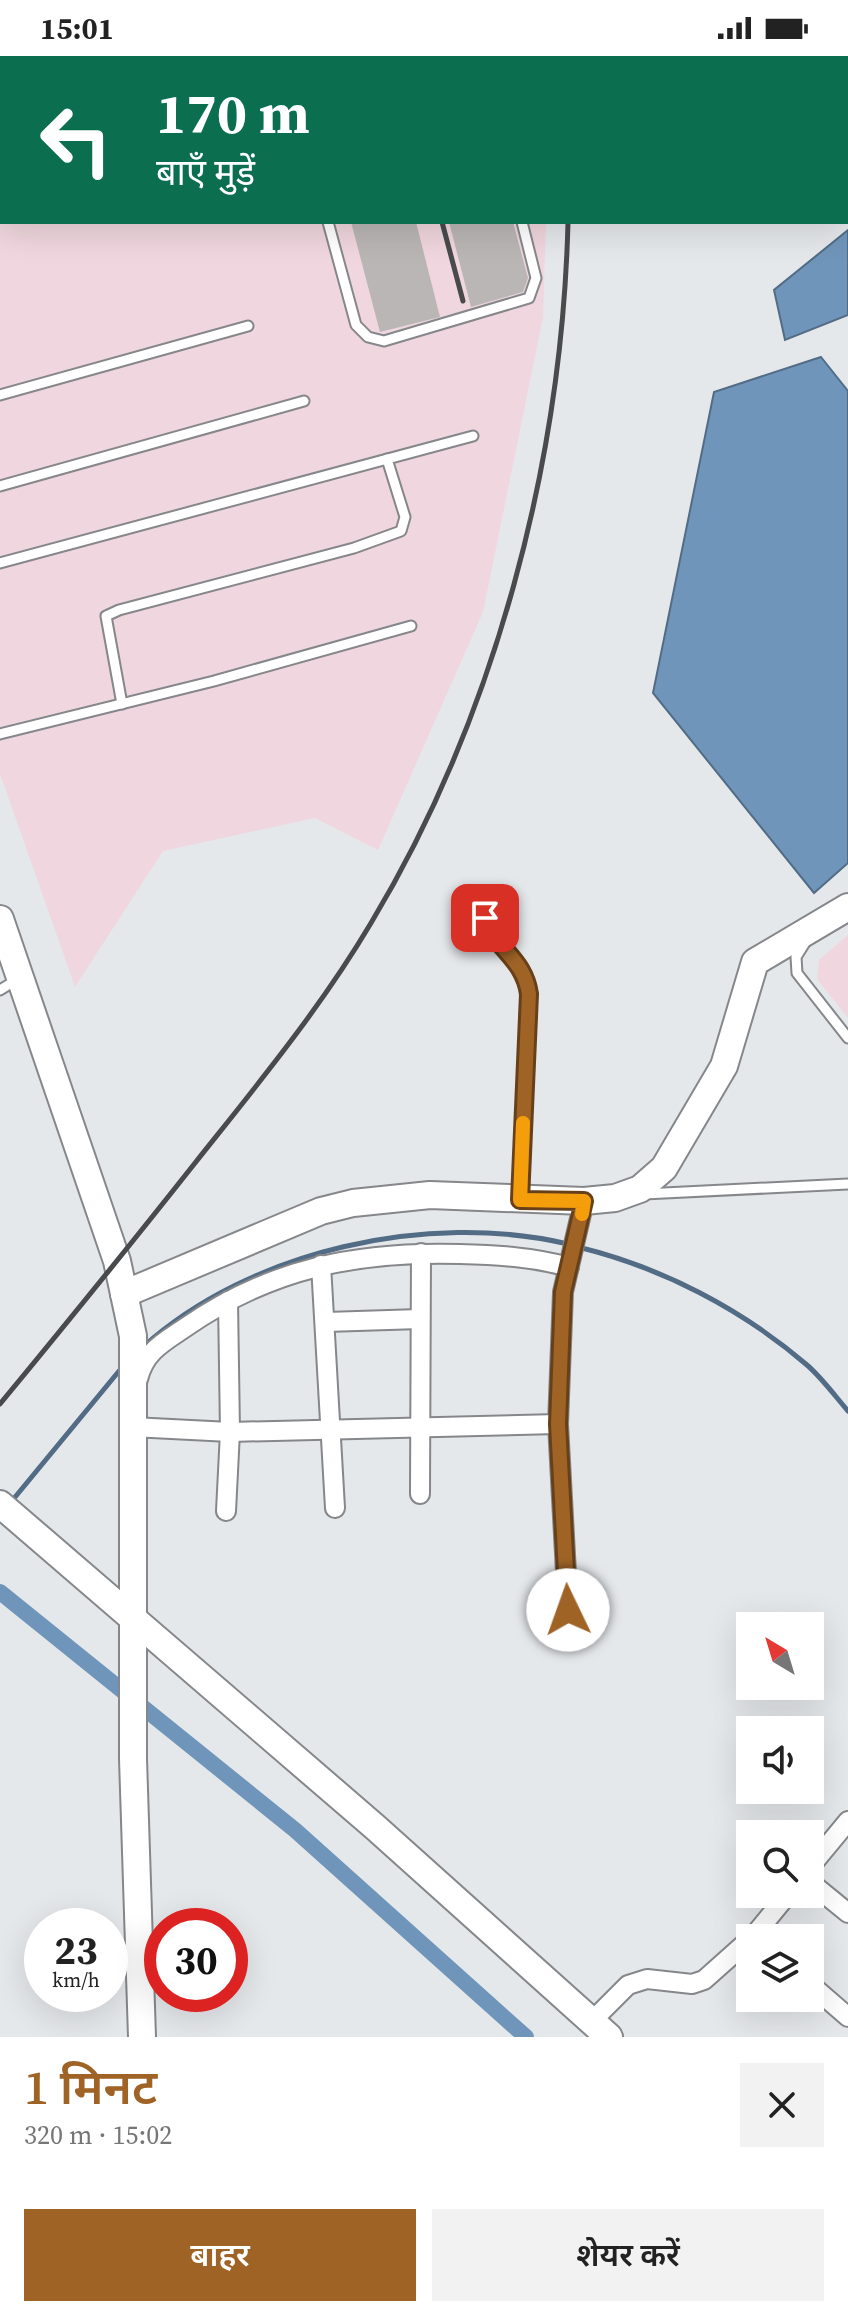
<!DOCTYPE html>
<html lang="hi">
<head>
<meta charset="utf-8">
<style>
  :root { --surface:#fff; --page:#f2f2f2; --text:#222; --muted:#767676; --accent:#9f6326 }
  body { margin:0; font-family:"Source Serif 4","Noto Sans Devanagari",serif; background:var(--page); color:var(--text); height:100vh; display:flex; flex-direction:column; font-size:30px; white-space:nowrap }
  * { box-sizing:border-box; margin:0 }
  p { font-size:26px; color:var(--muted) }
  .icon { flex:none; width:44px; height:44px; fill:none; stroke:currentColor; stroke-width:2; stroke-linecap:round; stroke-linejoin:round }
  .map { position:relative; height:1981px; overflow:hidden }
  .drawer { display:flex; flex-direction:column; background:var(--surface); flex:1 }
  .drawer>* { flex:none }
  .top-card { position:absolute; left:0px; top:0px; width:848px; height:168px; box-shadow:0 8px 32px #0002; background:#0b6e4f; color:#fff; overflow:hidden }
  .needle { width:52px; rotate:322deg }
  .tools { position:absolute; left:736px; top:1556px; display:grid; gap:16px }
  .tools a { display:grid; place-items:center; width:88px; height:88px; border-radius:0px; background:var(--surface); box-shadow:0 8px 32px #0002; font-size:40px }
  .speed { position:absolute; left:24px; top:1852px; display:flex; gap:16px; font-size:40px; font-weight:700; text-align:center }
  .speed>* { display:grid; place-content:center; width:104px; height:104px; border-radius:50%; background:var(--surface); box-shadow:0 8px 32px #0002; line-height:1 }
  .speed small { font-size:20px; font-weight:400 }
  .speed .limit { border:12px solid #d22; background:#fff; color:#111 }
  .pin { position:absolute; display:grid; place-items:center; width:68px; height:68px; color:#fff; margin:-34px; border-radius:16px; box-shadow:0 4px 12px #0006 }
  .me { position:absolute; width:88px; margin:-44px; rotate:357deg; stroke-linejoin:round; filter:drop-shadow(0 0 6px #0008) }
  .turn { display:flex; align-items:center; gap:28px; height:168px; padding:0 24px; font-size:36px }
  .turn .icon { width:104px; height:104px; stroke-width:2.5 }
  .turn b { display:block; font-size:56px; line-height:68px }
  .round { display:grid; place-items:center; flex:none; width:84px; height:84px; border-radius:0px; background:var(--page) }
  .summary { display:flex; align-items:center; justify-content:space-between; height:136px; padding:0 24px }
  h1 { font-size:48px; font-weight:600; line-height:60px; color:var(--accent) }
  .button { display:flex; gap:16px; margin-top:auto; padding:16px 24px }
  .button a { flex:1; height:92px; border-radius:0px; background:var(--accent); color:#fff; font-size:32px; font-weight:600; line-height:92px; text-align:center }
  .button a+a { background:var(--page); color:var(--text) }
  .status { display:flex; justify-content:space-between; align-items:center; height:56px; padding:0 40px; background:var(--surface); direction:ltr }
  .status svg { height:22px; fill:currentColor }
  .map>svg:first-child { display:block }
  .industrial { fill:#f0d6de }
  .water { fill:#7095ba; stroke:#526c86; stroke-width:2 }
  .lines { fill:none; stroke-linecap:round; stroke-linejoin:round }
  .stream { stroke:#526c86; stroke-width:5 }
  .canal { stroke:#7095ba; stroke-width:16 }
  .building { fill:#bab6b5 }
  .lane-casing { stroke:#85878a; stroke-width:13 }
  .street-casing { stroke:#85878a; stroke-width:22 }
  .secondary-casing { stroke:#85878a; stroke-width:30 }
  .lane { stroke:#fff; stroke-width:9 }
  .street { stroke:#fff; stroke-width:18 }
  .secondary { stroke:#fff; stroke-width:26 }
  .rail { stroke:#484a4b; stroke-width:5 }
  .route-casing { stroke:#674019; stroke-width:20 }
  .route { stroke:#9f6326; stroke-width:14 }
  .slow { stroke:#f59e0b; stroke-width:14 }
</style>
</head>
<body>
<div class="status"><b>15:01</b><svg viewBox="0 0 49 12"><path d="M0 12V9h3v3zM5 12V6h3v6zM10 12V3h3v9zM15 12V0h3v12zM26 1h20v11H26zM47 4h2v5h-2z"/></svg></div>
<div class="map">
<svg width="848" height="1981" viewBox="0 0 848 1981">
  <rect width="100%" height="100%" fill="#e5e8eb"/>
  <g class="industrial">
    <polygon points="0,0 533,2 2,2 2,166 546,166 543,261 483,556 378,794 315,762 163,795 75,931 0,718"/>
    <polygon points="848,879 848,962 817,923 819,904"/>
  </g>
  <g class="water">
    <polygon points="848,174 848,259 785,284 774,234"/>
    <polygon points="821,301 848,335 848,807 814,837 653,637 714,336"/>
  </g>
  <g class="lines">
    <g class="stream">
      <path d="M578 1191C661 1211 742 1253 807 1309 822 1322 835 1340 848 1355"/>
      <path d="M143 1291C251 1194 428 1155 568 1188"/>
      <polyline points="11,1446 124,1309"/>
    </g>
    <polyline class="canal" points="0,1536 295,1774 526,1981"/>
  </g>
  <g class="building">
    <polygon points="351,166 416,166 440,261 380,276"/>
    <polygon points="449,166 513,166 528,222 523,236 471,251"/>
  </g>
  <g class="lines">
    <defs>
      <g id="lane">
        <polyline points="285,0 285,2"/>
        <polyline points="478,0 479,2"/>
        <polyline points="42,2 48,0"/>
        <polyline points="0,16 2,15"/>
        <polyline points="0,146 2,146"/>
        <polyline points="328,166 356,269 368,281 384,285 529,242 536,222 522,166"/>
        <polyline points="0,339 248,270"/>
        <polyline points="0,430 304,345"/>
        <polyline points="0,507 473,380"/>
        <polyline points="122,648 106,560 119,554 354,492 401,475 405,461 387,403"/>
        <polyline points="0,678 214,625 411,570"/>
        <polyline points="488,849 486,867 518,907 529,938 520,1140"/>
        <polyline points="806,885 796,901 797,917 848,982"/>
        <polyline points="0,934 18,923"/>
        <polyline points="644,1138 848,1128"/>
      </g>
      <g id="street">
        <polyline points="321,1209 335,1452"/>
        <polyline points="326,1266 420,1263"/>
        <path d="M138 1323C145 1295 164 1286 186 1271 271 1212 358 1195 460 1198 497 1199 533 1201 569 1211"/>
        <polyline points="132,1371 230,1376 558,1368"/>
        <polyline points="420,1438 421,1197"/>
        <polyline points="226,1455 230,1376 228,1245"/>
        <polyline points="568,1554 558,1368 563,1236 584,1145"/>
        <polyline points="810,1811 848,1765"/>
        <polyline points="810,1826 848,1857"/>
        <polyline points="752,1882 788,1838"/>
        <polyline points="810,1928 848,1961"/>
        <polyline points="591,1966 628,1929 647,1923 692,1928 704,1924 750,1883"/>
      </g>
      <g id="secondary">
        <polyline points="0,863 117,1205 133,1280 133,1703 142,1981"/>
        <polyline points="124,1238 321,1155 353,1147 430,1139 584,1145 615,1142 640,1133 664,1112 724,1010 755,906 848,851"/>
        <polyline points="0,1448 375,1771 609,1981"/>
      </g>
    </defs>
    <use href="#lane" class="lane-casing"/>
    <use href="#street" class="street-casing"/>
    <use href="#secondary" class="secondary-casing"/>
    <use href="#lane" class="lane"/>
    <use href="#street" class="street"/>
    <use href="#secondary" class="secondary"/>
    <g class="rail">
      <polyline points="398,0 398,2"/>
      <polyline points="560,0 561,2"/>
      <polyline points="442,166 463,245"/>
      <path d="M0 1348C66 1268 131 1188 195 1107 257 1029 320 953 371 867 495 661 562 406 568 166"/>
    </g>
  </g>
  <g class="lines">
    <defs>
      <path id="route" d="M485 862C495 893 524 902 529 938L520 1144 584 1145 563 1236 558 1368 568 1554"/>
    </defs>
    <use href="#route" class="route-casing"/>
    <use href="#route" class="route"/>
    <polyline class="slow" points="523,1067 520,1144 584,1145 582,1158"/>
  </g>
</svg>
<div class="tools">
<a><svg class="needle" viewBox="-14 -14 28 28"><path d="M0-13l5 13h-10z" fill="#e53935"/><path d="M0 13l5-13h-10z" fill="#767676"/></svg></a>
<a><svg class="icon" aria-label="sound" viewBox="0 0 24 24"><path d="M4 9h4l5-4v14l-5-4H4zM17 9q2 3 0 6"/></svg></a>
<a><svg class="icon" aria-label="search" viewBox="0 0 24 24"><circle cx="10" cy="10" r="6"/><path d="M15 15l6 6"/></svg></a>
<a><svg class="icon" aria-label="layers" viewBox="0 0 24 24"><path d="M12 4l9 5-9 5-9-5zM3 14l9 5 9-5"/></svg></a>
</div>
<div class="speed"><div>23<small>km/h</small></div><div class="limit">30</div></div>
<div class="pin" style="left:485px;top:862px;background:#d93025"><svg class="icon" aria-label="arrive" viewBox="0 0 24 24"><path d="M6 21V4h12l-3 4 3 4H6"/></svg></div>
<svg class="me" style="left:568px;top:1554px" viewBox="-20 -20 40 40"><circle r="19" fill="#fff"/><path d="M0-13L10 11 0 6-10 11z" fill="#9f6326"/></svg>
<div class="top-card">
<div class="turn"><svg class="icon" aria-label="left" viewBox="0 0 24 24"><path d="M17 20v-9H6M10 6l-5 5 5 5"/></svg><div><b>170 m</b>बाएँ मुड़ें</div></div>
</div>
</div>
<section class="drawer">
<div class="summary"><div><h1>1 मिनट</h1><p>320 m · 15:02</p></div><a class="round"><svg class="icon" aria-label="close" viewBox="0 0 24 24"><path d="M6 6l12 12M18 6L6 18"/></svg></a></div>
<div class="button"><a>बाहर</a><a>शेयर करें</a></div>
</section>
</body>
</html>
